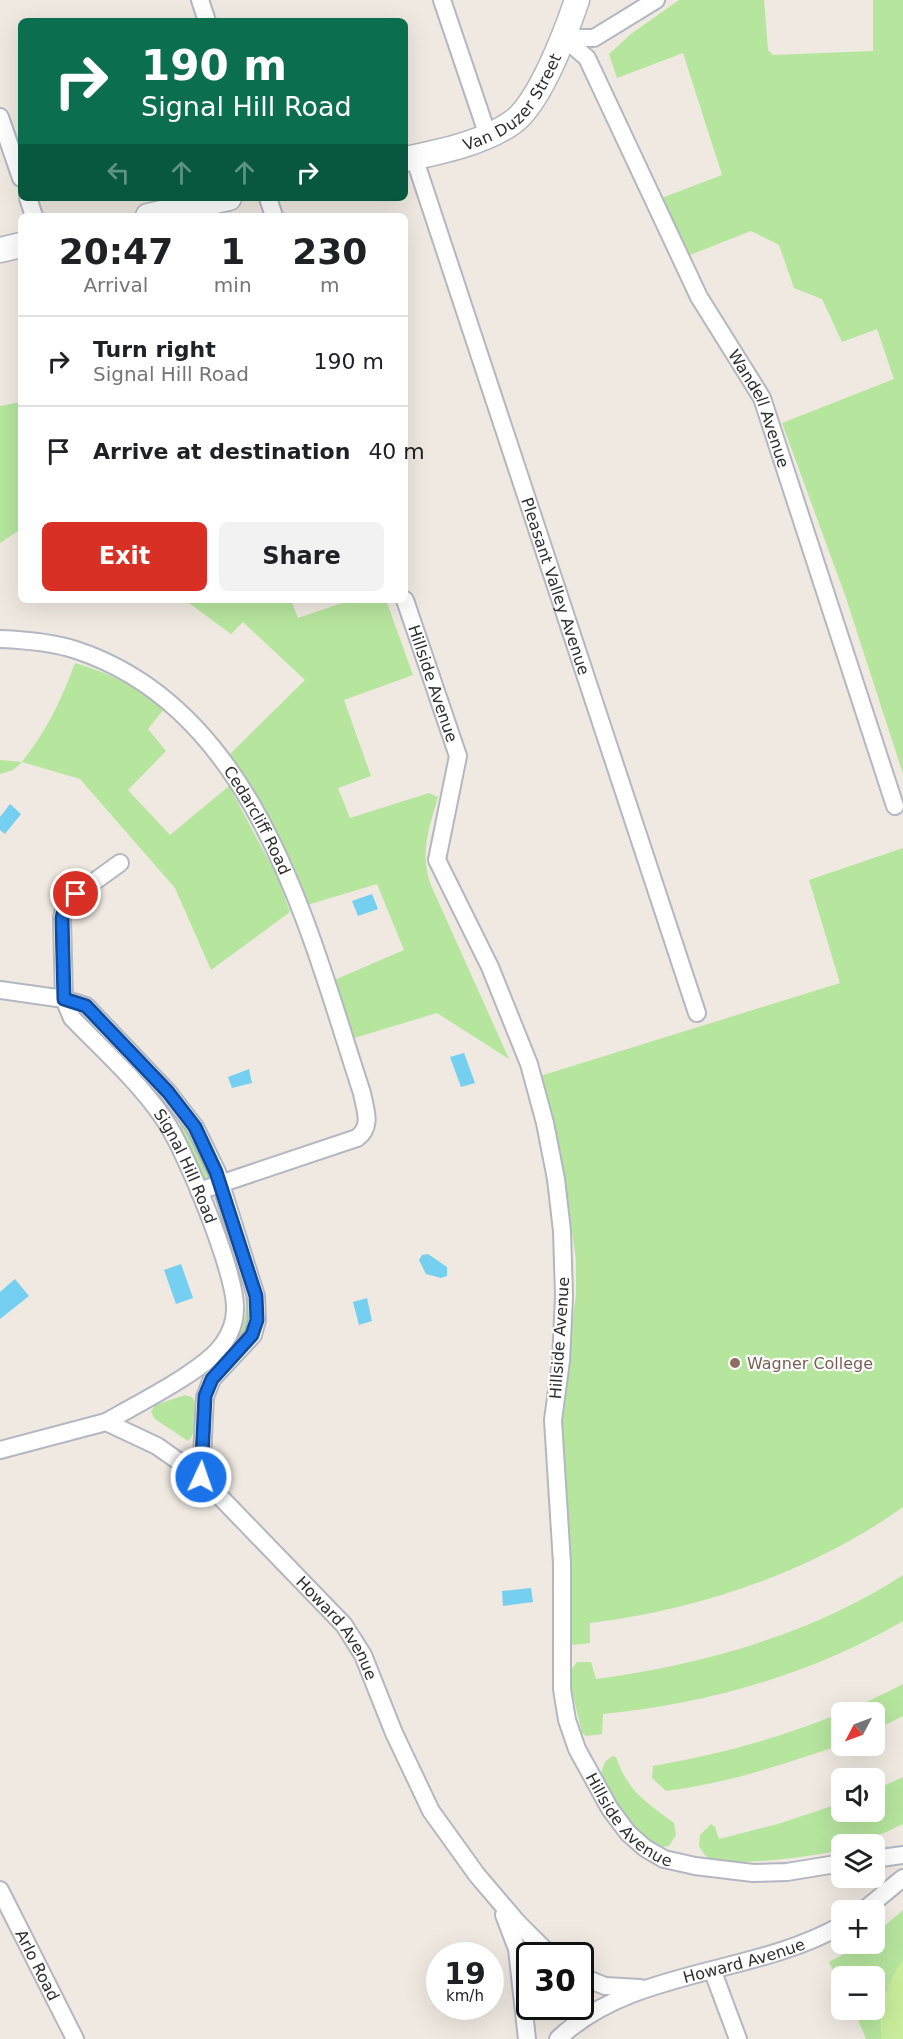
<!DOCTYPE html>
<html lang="en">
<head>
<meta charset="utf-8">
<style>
  :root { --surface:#fff; --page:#f2f2f2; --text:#202124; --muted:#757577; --line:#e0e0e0; --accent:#d93025 }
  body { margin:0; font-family:"DejaVu Sans",sans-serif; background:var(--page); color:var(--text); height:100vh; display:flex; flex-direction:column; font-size:22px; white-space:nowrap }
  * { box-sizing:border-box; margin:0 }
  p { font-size:20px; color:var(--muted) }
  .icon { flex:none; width:33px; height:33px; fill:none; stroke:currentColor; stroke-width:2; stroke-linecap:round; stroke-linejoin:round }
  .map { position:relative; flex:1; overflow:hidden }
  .panel { position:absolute; left:18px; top:213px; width:390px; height:390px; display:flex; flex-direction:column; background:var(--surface); border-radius:9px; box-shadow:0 6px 24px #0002 }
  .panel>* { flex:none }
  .hud { position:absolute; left:18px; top:18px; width:390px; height:183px; border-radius:9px; box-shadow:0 6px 24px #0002; background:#0b6e4f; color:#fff; overflow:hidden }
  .needle { width:39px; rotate:229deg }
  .tools { position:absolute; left:831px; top:1702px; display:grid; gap:12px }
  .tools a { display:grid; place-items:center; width:54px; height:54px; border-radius:9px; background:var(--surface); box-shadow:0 6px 24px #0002; font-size:30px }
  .speed { position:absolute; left:426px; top:1942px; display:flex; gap:12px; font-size:30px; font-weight:700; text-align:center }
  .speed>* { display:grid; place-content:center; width:78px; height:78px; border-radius:50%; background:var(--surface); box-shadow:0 6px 24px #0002; line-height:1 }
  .speed small { font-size:15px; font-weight:400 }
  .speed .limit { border:3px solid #111; border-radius:9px; background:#fff; color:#111 }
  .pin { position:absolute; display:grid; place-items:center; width:51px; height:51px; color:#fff; margin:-26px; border:3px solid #fff; border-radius:50%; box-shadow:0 2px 6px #0007 }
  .me { position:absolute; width:66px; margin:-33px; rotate:3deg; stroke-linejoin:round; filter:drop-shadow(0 0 4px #0008) }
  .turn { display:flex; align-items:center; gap:21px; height:126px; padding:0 24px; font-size:27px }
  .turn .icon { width:78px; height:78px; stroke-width:2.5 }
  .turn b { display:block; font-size:42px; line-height:51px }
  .lanes { display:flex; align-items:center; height:57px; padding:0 24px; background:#0003; justify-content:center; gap:30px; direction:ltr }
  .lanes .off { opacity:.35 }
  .eta { display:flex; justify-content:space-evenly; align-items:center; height:102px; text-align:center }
  .eta b { font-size:36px; font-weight:700; line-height:42px }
  .primary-button { display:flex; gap:12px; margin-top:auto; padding:12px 24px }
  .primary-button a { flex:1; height:69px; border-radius:9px; background:var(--accent); color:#fff; font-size:24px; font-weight:700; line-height:69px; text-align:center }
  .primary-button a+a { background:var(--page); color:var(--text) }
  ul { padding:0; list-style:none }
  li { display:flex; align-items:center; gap:18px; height:90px; padding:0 24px; border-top:2px solid var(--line) }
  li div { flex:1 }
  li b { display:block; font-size:22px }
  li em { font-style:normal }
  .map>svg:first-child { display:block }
  .green { fill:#b6e59e }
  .pitch { fill:#c9ec9a }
  .water { fill:#75cff0 }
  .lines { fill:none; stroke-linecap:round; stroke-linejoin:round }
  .street-casing { stroke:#b4b7c1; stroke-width:20 }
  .secondary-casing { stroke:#b4b7c1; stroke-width:27 }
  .street { stroke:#fff; stroke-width:16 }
  .secondary { stroke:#fff; stroke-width:24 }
  .route-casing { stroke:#114b97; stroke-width:15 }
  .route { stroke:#1a73e8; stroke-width:10 }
  .education-dot { fill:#8d6e63; stroke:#fff; stroke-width:2 }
  .labels { text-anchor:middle; stroke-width:4.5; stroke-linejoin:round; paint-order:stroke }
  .street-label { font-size:16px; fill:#2e2e2e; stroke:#fff }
  .education-label { font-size:16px; fill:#785e54; stroke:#fff; text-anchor:start }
</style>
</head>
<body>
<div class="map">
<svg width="903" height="2039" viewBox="0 0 903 2039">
  <rect width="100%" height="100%" fill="#efe9e1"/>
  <g class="green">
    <polygon points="679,0 764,0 768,50 773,55 873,51 873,0 903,0 903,774 845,595 782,423 894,379 877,329 842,342 822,299 794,288 779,245 751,231 690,255 659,199 722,175 683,53 617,78 609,54 631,34"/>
    <polygon points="21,402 21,529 0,543 0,406"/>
    <path d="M185 600H291L298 618 351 600H386L413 675 344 700 371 776 338 788 350 818 429 793 438 797C429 829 420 850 430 883L509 1059 437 1013 351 1039 332 981 404 950 377 884 307 905 263 807 230 754 305 680 243 622 231 634Z"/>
    <path d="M75 663C109 673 137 686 164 709L148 729 166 751 128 790 170 835 229 786 277 876 290 912 211 970 175 888 80 779 22 762 13 770 0 774V760L22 762C47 730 61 701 75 663Z"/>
    <path d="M903 848V1507C812 1572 701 1609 590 1623V1643L573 1645 569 1641 570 1530 560 1449 562 1388 576 1295V1260L564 1173 554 1128 537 1077 840 983 809 880Z"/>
    <polygon points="181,1121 202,1150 211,1179 203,1179 180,1130"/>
    <path d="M220 1215H223C232 1245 260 1303 245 1332 240 1341 231 1349 224 1357 232 1344 243 1330 245 1315 251 1284 226 1249 218 1219Z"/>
    <path d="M185 1395 192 1397C200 1407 197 1433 188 1441L155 1419 151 1412 155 1405Z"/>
    <path d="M903 1575V1621C812 1674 708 1704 603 1714L602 1734 586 1736 582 1733 568 1674 577 1662H591L596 1679C701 1665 813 1634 903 1575Z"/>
    <path d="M903 1684V1716L875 1730 874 1713H842L841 1744 832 1748C777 1766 724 1784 666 1791L652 1778 653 1766C740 1751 825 1725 903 1684Z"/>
    <path d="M612 1756 616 1757C628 1792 646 1802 674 1823L676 1835 669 1846 660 1847C632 1831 610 1804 601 1773L605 1762Z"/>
    <path d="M903 1777V1824L858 1845H842L841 1850C814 1856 737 1867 711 1859 705 1857 702 1851 699 1846L700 1835 711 1824 715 1827 719 1839 778 1824 841 1803 842 1812H874L875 1790Z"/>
    <polygon points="903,1910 903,1960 885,1995 881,2022 882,2039 866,2039 854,2010 874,2010 874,1977 842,1977 841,1986 829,1962 862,1944 874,1944 875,1934"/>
    <polygon points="542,2007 573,2007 552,2020 543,2016"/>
  </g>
  <path class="pitch" d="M903 1960V2039H882C880 2010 885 1984 903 1960Z"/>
  <g class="water">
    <polygon points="10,804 21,814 5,834 0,830 0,817"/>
    <polygon points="372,894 378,909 358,916 352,901"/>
    <polygon points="464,1053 475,1083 461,1087 450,1057"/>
    <polygon points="249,1069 252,1083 232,1088 228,1077"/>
    <polygon points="428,1254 447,1267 447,1276 441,1278 426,1274 419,1260 422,1255"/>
    <polygon points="181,1264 193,1298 176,1304 164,1270"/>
    <polygon points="15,1279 29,1296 0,1319 0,1292"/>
    <polygon points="367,1298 372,1321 359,1325 353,1302"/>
    <polygon points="531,1588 533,1602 503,1606 502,1591"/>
  </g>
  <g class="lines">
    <defs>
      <g id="street">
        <polyline points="200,0 207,21"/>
        <polyline points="442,0 488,136"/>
        <path id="s1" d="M564 38 587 58 699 297 762 398 895 806"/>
        <polyline points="564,38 594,38 656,0"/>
        <polyline points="0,117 21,178"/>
        <path id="s2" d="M414 157 697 1013"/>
        <polyline points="28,198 34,216"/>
        <polyline points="268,198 274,216"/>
        <path id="s3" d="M405 600 458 756 437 860 490 967 529 1064 545 1123 556 1179 562 1231 564 1296 561 1361 553 1420 562 1563V1689L567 1720 577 1749 610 1809 628 1833 645 1848 664 1859 695 1866 753 1873 787 1872 842 1863"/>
        <path id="s4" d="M0 639C25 640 52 642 76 650 258 710 309 932 362 1093 365 1110 373 1126 357 1138L199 1191"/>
        <polyline points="120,863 66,902 62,918 64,999 86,1006 168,1092 195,1127 217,1172 256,1296 257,1320 253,1335 212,1379 205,1397 201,1477"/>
        <path id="s5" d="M0 990 64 999 72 1018C103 1050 139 1082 164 1119 185 1149 237 1275 235 1310 235 1322 230 1334 223 1344 206 1370 135 1405 106 1422"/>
        <path id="s6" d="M0 1450 106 1422 157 1446 201 1477 344 1625 363 1655 394 1733 431 1811 477 1875 517 1922 551 1956"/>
        <polyline points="874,1859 903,1855"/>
        <path id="s7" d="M0 1890 75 2039"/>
        <polyline points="863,1911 903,1878"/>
        <polyline points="504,1915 517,1949 527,2039"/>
        <polyline points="713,1972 738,2039"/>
        <polyline points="580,1976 605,1986 640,1988"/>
        <path id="s8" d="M558 2039C632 1968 753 1976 842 1925"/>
      </g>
      <g id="secondary">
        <path id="s9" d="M405 159C440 152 484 143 513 122 540 102 566 32 577 0"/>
        <polyline points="148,216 229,198"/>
        <polyline points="0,250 21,245"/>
      </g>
    </defs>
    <use href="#street" class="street-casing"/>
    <use href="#secondary" class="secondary-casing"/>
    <use href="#street" class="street"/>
    <use href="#secondary" class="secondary"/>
  </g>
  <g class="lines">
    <defs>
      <polyline id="route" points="76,894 66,902 62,918 64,999 86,1006 168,1092 195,1127 216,1172 256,1296 257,1320 252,1335 212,1379 205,1396 201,1477"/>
    </defs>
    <use href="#route" class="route-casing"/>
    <use href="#route" class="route"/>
  </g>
  <circle class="education-dot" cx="735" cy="1363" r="6"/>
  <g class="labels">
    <g class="street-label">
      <text dy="6" stroke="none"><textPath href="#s9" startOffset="128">Van Duzer Street</textPath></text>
      <text dy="6" stroke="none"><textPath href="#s1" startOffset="422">Wandell Avenue</textPath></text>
      <text dy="6" stroke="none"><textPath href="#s2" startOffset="452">Pleasant Valley Avenue</textPath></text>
      <text dy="6" stroke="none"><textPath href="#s3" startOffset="88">Hillside Avenue</textPath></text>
      <text dy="6" stroke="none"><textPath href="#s4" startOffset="333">Cedarcliff Road</textPath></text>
      <text dy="6" stroke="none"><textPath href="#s5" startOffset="274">Signal Hill Road</textPath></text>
      <text transform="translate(559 1338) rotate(-86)" y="6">Hillside Avenue</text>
      <text dy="6" stroke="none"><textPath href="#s6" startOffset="424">Howard Avenue</textPath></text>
      <text dy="6" stroke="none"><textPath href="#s3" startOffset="1276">Hillside Avenue</textPath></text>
      <text dy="6" stroke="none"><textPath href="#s8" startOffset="204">Howard Avenue</textPath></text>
      <text dy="6" stroke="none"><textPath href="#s7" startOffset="84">Arlo Road</textPath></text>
    </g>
    <g class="education-label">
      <text x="747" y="1369">Wagner College</text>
    </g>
  </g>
</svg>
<div class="tools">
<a><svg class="needle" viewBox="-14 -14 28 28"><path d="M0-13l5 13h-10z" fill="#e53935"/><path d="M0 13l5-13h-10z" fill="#757577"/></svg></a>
<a><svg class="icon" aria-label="sound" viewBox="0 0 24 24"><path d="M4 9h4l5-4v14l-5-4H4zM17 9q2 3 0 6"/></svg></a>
<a><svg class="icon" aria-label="layers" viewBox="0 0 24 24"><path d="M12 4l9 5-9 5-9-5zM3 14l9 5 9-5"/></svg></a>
<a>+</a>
<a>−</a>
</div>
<div class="speed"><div>19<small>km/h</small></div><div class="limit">30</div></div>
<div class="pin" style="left:76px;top:894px;background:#d93025"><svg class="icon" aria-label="arrive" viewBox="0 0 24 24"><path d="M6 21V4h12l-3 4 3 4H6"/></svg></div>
<svg class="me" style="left:201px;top:1477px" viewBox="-20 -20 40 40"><circle r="17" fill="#1a73e8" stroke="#fff" stroke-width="3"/><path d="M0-11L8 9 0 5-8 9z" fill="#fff"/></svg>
<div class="hud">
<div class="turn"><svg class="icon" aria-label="right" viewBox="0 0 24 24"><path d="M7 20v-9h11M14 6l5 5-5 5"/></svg><div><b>190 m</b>Signal Hill Road</div></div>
<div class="lanes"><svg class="icon off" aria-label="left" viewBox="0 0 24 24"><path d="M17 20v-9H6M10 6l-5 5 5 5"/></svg><svg class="icon off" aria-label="ahead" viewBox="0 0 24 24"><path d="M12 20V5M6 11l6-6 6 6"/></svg><svg class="icon off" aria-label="ahead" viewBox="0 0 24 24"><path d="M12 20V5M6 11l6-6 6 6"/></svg><svg class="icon" aria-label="right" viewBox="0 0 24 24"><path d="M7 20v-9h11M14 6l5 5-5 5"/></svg></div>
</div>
<section class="panel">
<div class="eta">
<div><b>20:47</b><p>Arrival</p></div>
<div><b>1</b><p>min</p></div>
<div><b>230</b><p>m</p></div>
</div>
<ul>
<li><svg class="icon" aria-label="right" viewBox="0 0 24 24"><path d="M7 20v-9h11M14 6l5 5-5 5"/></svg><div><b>Turn right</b><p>Signal Hill Road</p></div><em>190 m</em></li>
<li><svg class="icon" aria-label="arrive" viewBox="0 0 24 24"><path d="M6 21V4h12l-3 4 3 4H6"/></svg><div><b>Arrive at destination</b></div><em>40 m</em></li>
</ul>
<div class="primary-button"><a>Exit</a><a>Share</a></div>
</section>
</div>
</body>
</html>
